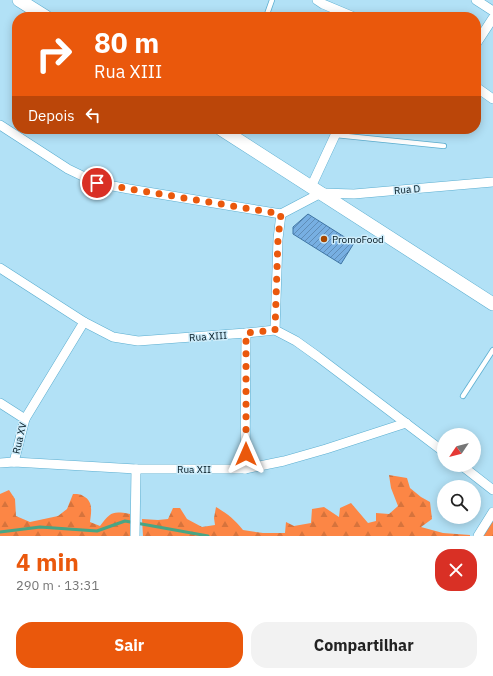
<!DOCTYPE html>
<html lang="pt">
<head>
<meta charset="utf-8">
<style>
  :root { --surface:#fff; --page:#f2f2f2; --text:#222; --muted:#767676; --accent:#ea580c }
  body { margin:0; font-family:"IBM Plex Sans",sans-serif; background:var(--page); color:var(--text); height:100vh; display:flex; flex-direction:column; font-size:15px; white-space:nowrap }
  * { box-sizing:border-box; margin:0 }
  p { font-size:13px; color:var(--muted) }
  .icon { flex:none; width:22px; height:22px; fill:none; stroke:currentColor; stroke-width:2; stroke-linecap:round; stroke-linejoin:round }
  .map { position:relative; height:536px; overflow:hidden }
  .details { display:flex; flex-direction:column; background:var(--surface); flex:1 }
  .details>* { flex:none }
  .guide { position:absolute; left:12px; top:12px; width:469px; height:122px; border-radius:16px; box-shadow:0 2px 10px #0003; background:#ea580c; color:#fff; overflow:hidden }
  .needle { width:26px; rotate:235deg }
  .controls { position:absolute; left:437px; top:428px; display:grid; gap:8px }
  .controls a { display:grid; place-items:center; width:44px; height:44px; border-radius:50%; background:var(--surface); box-shadow:0 2px 10px #0003; font-size:20px }
  .pin { position:absolute; display:grid; place-items:center; width:34px; height:34px; color:#fff; margin:-17px; border:2px solid #fff; border-radius:50%; box-shadow:0 1px 4px #0007 }
  .me { position:absolute; width:44px; margin:-22px; rotate:0deg; stroke-linejoin:round; filter:drop-shadow(0 0 3px #0008) }
  .turn { display:flex; align-items:center; gap:14px; height:84px; padding:0 16px; font-size:18px }
  .turn .icon { width:52px; height:52px; stroke-width:2.5 }
  .turn b { display:block; font-size:28px; line-height:34px }
  .then { display:flex; align-items:center; height:38px; padding:0 16px; background:#0003; gap:8px; font-size:15px }
  .round { display:grid; place-items:center; flex:none; width:42px; height:42px; border-radius:16px; background:var(--page) }
  .head { display:flex; align-items:center; justify-content:space-between; height:68px; padding:0 16px }
  h1 { font-size:24px; font-weight:700; line-height:30px; color:var(--accent) }
  .button { display:flex; gap:8px; margin-top:auto; padding:8px 16px }
  .button a { flex:1; height:46px; border-radius:16px; background:var(--accent); color:#fff; font-size:16px; font-weight:700; line-height:46px; text-align:center }
  .button a+a { background:var(--page); color:var(--text) }
  .map>svg:first-child { display:block }
  .forest { fill:url(#forest-firs) }
  .park { fill:url(#park-crowns) }
  .lines { fill:none; stroke-linecap:round; stroke-linejoin:round }
  .stream { stroke:#49a584; stroke-width:3 }
  .building { fill:url(#building-hatch); stroke:#3f75a4 }
  .service-casing { stroke:#5baed0; stroke-width:6 }
  .minor-casing { stroke:#5baed0; stroke-width:10 }
  .secondary-casing { stroke:#5baed0; stroke-width:14 }
  .service { stroke:#fff; stroke-width:4.5 }
  .minor { stroke:#fff; stroke-width:9 }
  .secondary { stroke:#fff; stroke-width:13 }
  .route { stroke:#ea580c; stroke-width:7; stroke-dasharray:0 12.6 }
  .poi-dot { fill:#a84800; stroke:#cdecfa; stroke-width:1.5 }
  .labels { text-anchor:middle; stroke-width:3; stroke-linejoin:round; paint-order:stroke }
  .street-label { font-size:10px; fill:#001620; stroke:#cdecfa }
  .poi-label { font-size:10px; fill:#001620; stroke:#cdecfa; text-anchor:start }
</style>
</head>
<body>
<div class="map">
<svg width="493" height="536" viewBox="0 0 493 536">
  <defs>
    <pattern id="forest-firs" width="22" height="20" patternUnits="userSpaceOnUse"><rect width="22" height="20" fill="#fc8645"/><path d="M5 1l3.5 6h-7zM16 11l3.5 6h-7z" fill="#d6733c"/></pattern>
    <pattern id="park-crowns" width="20" height="18" patternUnits="userSpaceOnUse"><rect width="20" height="18" fill="#fc8645"/><path d="M2 6a3 3 0 1 1 6 0M12 15a3 3 0 1 1 6 0" fill="none" stroke="#d6733c"/></pattern>
    <pattern id="building-hatch" width="6" height="6" patternUnits="userSpaceOnUse"><rect width="6" height="6" fill="#77afe2"/><path d="M-1 1l2-2M0 6l6-6M5 7l2-2" fill="none" stroke="#5f8db7"/></pattern>
  </defs>
  <rect width="100%" height="100%" fill="#b2e1f6"/>
  <g class="forest">
    <path d="M389 475 407 478 410 488 421 497 430 502 432 519 421 527 443 533 470 535V536H143L142 519 158 520 168 519 173 508H180L187 519 202 527 215 525 214 518 216 507C228 514 234 519 243 530L263 533H285L286 522 294 526 311 523 312 509 324 507 339 517 340 508 351 503 368 523 376 521V513L389 514 398 506 391 488Z"/>
    <path d="M9 490 15 499 16 516 30 522 58 516 67 509 73 494C76 494 81 494 83 496 94 501 91 513 90 522L100 526C111 512 112 511 130 514V536H0V494Z"/>
  </g>
  <polygon class="park" points="493,516 493,536 481,536"/>
  <g class="lines">
    <polyline class="stream" points="0,532 40,527 97,531 125,521 208,536"/>
  </g>
  <polygon class="building" points="308,214 354,243 341,264 293,234 293,227"/>
  <g class="lines">
    <defs>
      <g id="service">
        <polyline points="266,17 272,0"/>
        <polyline points="336,135 444,146"/>
        <polyline points="463,396 493,350"/>
      </g>
      <g id="minor">
        <polyline points="317,0 323,4 354,17"/>
        <polyline points="476,0 493,11"/>
        <polyline points="476,44 493,18"/>
        <polyline points="476,87 493,99"/>
        <polyline points="0,125 68,169 97,183 129,189 281,214"/>
        <polyline points="311,187 338,129"/>
        <polyline points="281,214 321,193 354,194 493,182"/>
        <polyline points="0,268 84,322 113,337 138,341 246,333 275,330 296,341 317,356 444,452"/>
        <polyline points="275,330 278,239 281,214"/>
        <polyline points="0,403 25,419 14,462"/>
        <polyline points="25,419 84,322"/>
        <polyline points="0,463 14,462 136,469 245,469 284,461 326,449 406,423"/>
        <polyline points="461,465 493,490"/>
        <polyline points="245,469 246,333"/>
        <polyline points="135,536 136,469"/>
        <polyline points="478,536 493,512"/>
      </g>
      <g id="secondary">
        <polyline points="19,0 46,17"/>
        <polyline points="221,129 493,304"/>
      </g>
    </defs>
    <use href="#service" class="service-casing"/>
    <use href="#minor" class="minor-casing"/>
    <use href="#secondary" class="secondary-casing"/>
    <use href="#service" class="service"/>
    <use href="#minor" class="minor"/>
    <use href="#secondary" class="secondary"/>
  </g>
  <g class="lines">
    <polyline class="route" points="97,183 130,189 281,214 278,238 275,330 246,333 246,454"/>
  </g>
  <circle class="poi-dot" cx="324" cy="239" r="4"/>
  <g class="labels">
    <g class="street-label">
      <text transform="translate(407 189) rotate(-5)" y="4">Rua D</text>
      <text transform="translate(208 336) rotate(-4)" y="4">Rua XIII</text>
      <text transform="translate(19 438) rotate(-77)" y="4">Rua XV</text>
      <text x="194" y="473">Rua XII</text>
    </g>
    <g class="poi-label">
      <text x="332" y="243">PromoFood</text>
    </g>
  </g>
</svg>
<div class="controls">
<a><svg class="needle" viewBox="-14 -14 28 28"><path d="M0-13l5 13h-10z" fill="#e53935"/><path d="M0 13l5-13h-10z" fill="#767676"/></svg></a>
<a><svg class="icon" aria-label="search" viewBox="0 0 24 24"><circle cx="10" cy="10" r="6"/><path d="M15 15l6 6"/></svg></a>
</div>
<div class="pin" style="left:97px;top:183px;background:#d93025"><svg class="icon" aria-label="arrive" viewBox="0 0 24 24"><path d="M6 21V4h12l-3 4 3 4H6"/></svg></div>
<svg class="me" style="left:246px;top:454px" viewBox="-20 -20 40 40"><path d="M0-17L14 15 0 8-14 15z" fill="#ea580c" stroke="#fff" stroke-width="4"/></svg>
<div class="guide">
<div class="turn"><svg class="icon" aria-label="right" viewBox="0 0 24 24"><path d="M7 20v-9h11M14 6l5 5-5 5"/></svg><div><b>80 m</b>Rua XIII</div></div>
<div class="then">Depois<svg class="icon" aria-label="left" viewBox="0 0 24 24"><path d="M17 20v-9H6M10 6l-5 5 5 5"/></svg></div>
</div>
</div>
<section class="details">
<div class="head"><div><h1>4 min</h1><p>290 m · 13:31</p></div><a class="round" style="background:#d93025;color:#fff"><svg class="icon" aria-label="close" viewBox="0 0 24 24"><path d="M6 6l12 12M18 6L6 18"/></svg></a></div>
<div class="button"><a>Sair</a><a>Compartilhar</a></div>
</section>
</body>
</html>
